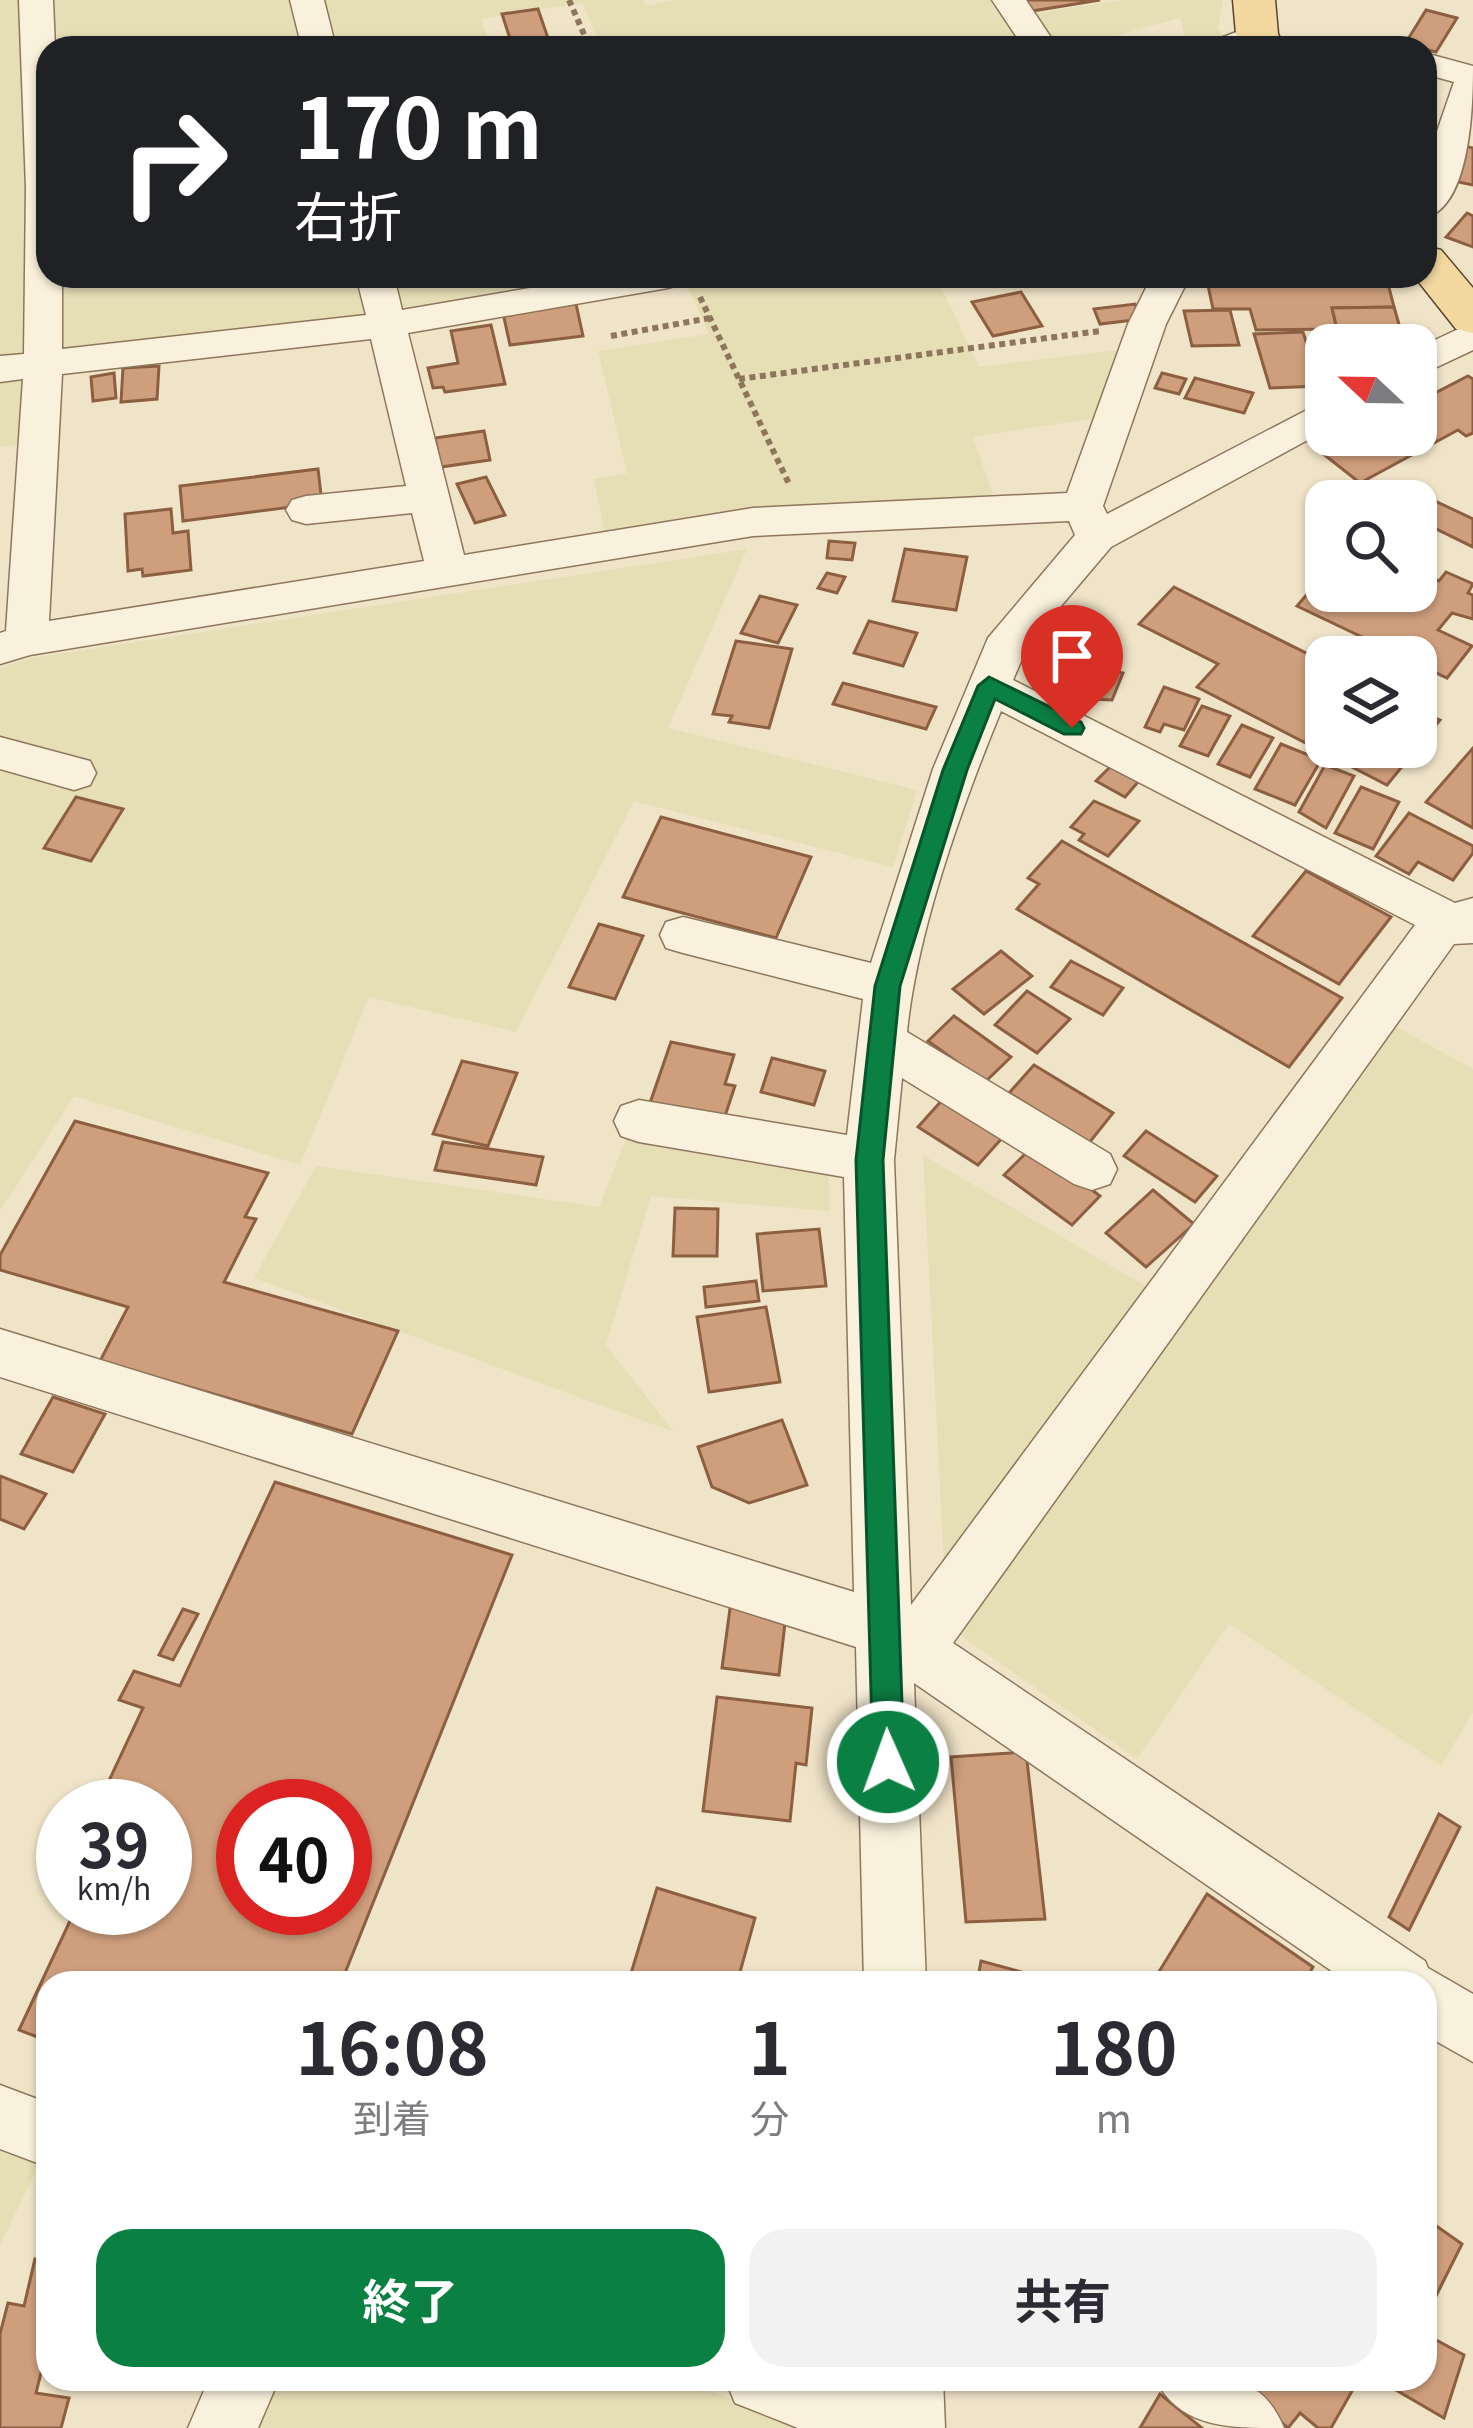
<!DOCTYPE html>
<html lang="ja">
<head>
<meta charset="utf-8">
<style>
  :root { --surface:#fff; --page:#f2f2f3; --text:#2b2b33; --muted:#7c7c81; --accent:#0b8043 }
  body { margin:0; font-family:Georgia,"Noto Sans JP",serif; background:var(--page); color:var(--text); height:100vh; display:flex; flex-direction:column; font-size:45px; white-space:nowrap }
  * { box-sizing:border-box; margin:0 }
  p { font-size:39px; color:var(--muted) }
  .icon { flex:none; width:66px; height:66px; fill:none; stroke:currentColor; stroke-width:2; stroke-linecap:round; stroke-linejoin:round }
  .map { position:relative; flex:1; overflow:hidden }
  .side { position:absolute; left:36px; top:1971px; width:1401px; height:420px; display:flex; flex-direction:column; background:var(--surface); border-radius:36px; box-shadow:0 3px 9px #0004 }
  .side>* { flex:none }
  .guide { position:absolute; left:36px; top:36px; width:1401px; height:252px; border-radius:36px; box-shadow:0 3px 9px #0004; background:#202124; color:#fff; overflow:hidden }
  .needle { width:78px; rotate:292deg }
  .fabs { position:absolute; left:1305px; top:324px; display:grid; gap:24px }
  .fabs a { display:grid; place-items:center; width:132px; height:132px; border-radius:24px; background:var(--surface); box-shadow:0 3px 9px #0004; font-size:60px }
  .speed { position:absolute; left:36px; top:1779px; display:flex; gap:24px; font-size:60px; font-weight:700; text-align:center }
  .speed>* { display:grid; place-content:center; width:156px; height:156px; border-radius:50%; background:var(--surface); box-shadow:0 3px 9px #0004; line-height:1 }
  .speed small { font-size:30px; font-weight:400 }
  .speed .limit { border:18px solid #d22; background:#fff; color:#111 }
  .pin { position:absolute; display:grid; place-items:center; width:102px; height:102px; color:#fff; margin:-123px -51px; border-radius:50% 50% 50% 0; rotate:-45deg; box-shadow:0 0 12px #0007 }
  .pin .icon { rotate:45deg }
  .me { position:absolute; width:132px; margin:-66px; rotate:358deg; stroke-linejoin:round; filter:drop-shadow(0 0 9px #0008) }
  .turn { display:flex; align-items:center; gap:42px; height:252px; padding:0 60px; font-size:54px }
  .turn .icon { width:156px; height:156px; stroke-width:2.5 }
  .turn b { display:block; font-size:84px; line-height:102px }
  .eta { display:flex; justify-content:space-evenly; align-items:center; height:204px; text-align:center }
  .eta b { font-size:72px; font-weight:700; line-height:84px }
  .cta { display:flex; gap:24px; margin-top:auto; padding:24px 60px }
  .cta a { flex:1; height:138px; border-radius:36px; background:var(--accent); color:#fff; font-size:48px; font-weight:700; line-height:138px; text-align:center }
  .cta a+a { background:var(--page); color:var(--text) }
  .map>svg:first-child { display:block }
  .farmland { fill:#e6deb5 }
  .building { fill:#cf9f7d; stroke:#8d5f41; stroke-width:3; fill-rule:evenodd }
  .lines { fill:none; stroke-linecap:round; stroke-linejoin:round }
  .minor-casing { stroke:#8d765c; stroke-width:3 }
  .major-casing { stroke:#5b4430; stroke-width:3 }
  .path { stroke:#8d765c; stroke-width:6; stroke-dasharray:6 4.5; stroke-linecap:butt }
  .minor { fill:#faf1dc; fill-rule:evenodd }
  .major { fill:#f3d9a0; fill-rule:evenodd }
  .route { fill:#0b8043; stroke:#07532c; stroke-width:3 }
</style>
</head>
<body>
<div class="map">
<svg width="1473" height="2428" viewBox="0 0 1473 2428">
  <rect width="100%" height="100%" fill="#f0e4c8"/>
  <g class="farmland">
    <polygon points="0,0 643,0 646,6 674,0 1005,0 1037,48 602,48 582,3 481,19 491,48 48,48 48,276 658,276 573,293 30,355 25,444 0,447"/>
    <polygon points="1122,0 1223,0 1218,28 1225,39 1188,48 1180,18 1070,48 1054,48 1030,14"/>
    <polygon points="691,276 936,276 979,367 1126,349 1096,418 973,437 998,509 609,555 594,479 627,473 598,351 709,334 684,279"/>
    <polygon points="747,549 668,728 917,790 893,867 634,801 516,1032 369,997 300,1165 74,1096 0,1211 0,668 31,658"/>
    <polygon points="1393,1025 1473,1069 1473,1712 1441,1766 1229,1624 1137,1759 947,1626 923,1155 1181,1307"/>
    <polygon points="629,1131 829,1170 829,1211 651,1196 606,1345 674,1432 254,1278 316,1166 599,1207"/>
    <polygon points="0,2104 48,2122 48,2146 0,2245"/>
    <polygon points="270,2379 680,2379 809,2428 248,2428"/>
  </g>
  <g class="building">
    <polygon points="1019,0 1100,0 1026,12"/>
    <polygon points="538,9 550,44 513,48 502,14"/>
    <polygon points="1426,10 1457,18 1436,52 1405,44"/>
    <polygon points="1455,144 1473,148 1473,185 1444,179"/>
    <polygon points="1467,213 1473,216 1473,247 1446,237"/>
    <polygon points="1206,276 1386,276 1394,307 1332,308 1337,329 1256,330 1250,309 1213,309"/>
    <polygon points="1021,292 1042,326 993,336 972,302"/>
    <polygon points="576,304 583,336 510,345 503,313"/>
    <polygon points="1135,304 1142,319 1100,324 1094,309"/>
    <polygon points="1394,307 1405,345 1341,345 1332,308"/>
    <polygon points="1230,310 1239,345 1192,346 1184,311"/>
    <polygon points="491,325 505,384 445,392 443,387 433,388 428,368 458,363 451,331"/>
    <polygon points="1303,332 1320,386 1270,388 1254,334"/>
    <polygon points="159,366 157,399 121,402 123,368"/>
    <polygon points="114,373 116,398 93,401 91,377"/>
    <polygon points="1162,373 1186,379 1179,394 1155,388"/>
    <polygon points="1468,376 1473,379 1473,433 1466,436 1458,430 1360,483 1322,453 1355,435 1416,435 1416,403"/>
    <polygon points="1195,378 1253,393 1244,413 1185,398"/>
    <polygon points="484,431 490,460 441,467 435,438"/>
    <polygon points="318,469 322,503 183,521 180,486"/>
    <polygon points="486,477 505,515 475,523 457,484"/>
    <polygon points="1433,500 1473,519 1473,547 1416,519"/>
    <polygon points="171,509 173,533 188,531 191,570 143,576 142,569 128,571 125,514"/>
    <polygon points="829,541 855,543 852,560 827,558"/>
    <polygon points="905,549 967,557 956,610 893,601"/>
    <polygon points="1416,570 1439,581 1446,572 1473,584 1468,593 1473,595 1473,619 1452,613 1438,630 1472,646 1447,678 1416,663 1416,657 1404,657 1297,606 1326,572 1326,591 1416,591"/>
    <polygon points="827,573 845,577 837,593 818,588"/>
    <polygon points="1174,587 1326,663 1326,747 1416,747 1416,709 1440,720 1387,785 1197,687 1218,664 1139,624"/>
    <polygon points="760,596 797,605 778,643 741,633"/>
    <polygon points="869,621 917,633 903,666 854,653"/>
    <polygon points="736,641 792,649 769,728 729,722 732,716 713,714"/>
    <polygon points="1072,661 1123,673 1112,700 1088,699 1083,711 1051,703 1057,689 1040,684 1048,666 1068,671"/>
    <polygon points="843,683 936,707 926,729 833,704"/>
    <polygon points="1164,687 1199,699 1184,730 1164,724 1160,732 1145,727"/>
    <polygon points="1202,706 1230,716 1208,756 1180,746"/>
    <polygon points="1242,725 1273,738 1250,777 1218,764"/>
    <polygon points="1281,744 1321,760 1295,805 1255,789"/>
    <polygon points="1473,748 1473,828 1426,802"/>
    <polygon points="1325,765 1354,776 1326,828 1299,812"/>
    <polygon points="1111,766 1139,781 1125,797 1096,781"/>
    <polygon points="1361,787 1399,802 1373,849 1335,833"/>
    <polygon points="76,797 123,809 91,861 44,848"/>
    <polygon points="1094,801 1139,821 1108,856 1079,840 1084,834 1071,827"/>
    <polygon points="1409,813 1473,846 1473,853 1453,880 1418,862 1409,874 1376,856"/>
    <polygon points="661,817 811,857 776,938 623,897"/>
    <polygon points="1062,841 1342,998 1289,1067 1017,909 1039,884 1028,878"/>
    <polygon points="1306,871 1391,917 1339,984 1253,936"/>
    <polygon points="599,924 643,936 615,999 569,987"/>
    <polygon points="1001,951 1032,976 984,1014 953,989"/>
    <polygon points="1071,961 1123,988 1103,1015 1051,987"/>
    <polygon points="1027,991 1070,1019 1037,1053 995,1025"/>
    <polygon points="954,1016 1011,1057 985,1082 928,1041"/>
    <polygon points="671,1042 734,1055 725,1084 735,1086 724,1119 650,1103"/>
    <polygon points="772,1058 825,1071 814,1105 761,1092"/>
    <polygon points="462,1061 517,1073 488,1146 433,1134"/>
    <polygon points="1034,1065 1113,1113 1089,1143 1009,1093"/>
    <polygon points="944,1098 1003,1137 978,1165 918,1127"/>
    <polygon points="75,1121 268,1173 245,1217 256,1219 224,1282 398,1331 352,1434 100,1361 128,1307 0,1270 0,1255"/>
    <polygon points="1146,1131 1217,1176 1195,1202 1124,1156"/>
    <polygon points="443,1142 543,1157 536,1185 435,1170"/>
    <polygon points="1033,1146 1100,1196 1072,1225 1004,1175"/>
    <polygon points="1153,1190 1194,1224 1146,1267 1106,1233"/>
    <polygon points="675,1208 718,1209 717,1256 673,1256"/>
    <polygon points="819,1229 826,1286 763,1291 757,1234"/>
    <polygon points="756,1281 759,1301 706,1307 704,1287"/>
    <polygon points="766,1307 780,1382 709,1392 697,1317"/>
    <polygon points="53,1397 105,1414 73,1472 21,1454"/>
    <polygon points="782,1420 807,1485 749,1503 712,1487 698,1447"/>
    <polygon points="0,1476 46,1494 24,1529 0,1519"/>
    <path d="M275 1482 512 1555 341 1983H48V2041L19 2030 76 1908H165V1806H124L130 1793 107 1785 143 1708 119 1700 134 1671 180 1686ZM243 1806H345V1908H243Z"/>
    <polygon points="731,1601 787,1606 779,1675 722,1668"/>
    <polygon points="183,1609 198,1614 173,1660 159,1655"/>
    <polygon points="717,1697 812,1708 806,1765 796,1763 790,1821 703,1811"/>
    <polygon points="1026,1752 1045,1919 966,1922 951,1757"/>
    <polygon points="1439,1814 1460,1827 1409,1930 1389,1917"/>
    <polygon points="657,1888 755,1918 737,1983 628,1983"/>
    <polygon points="1207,1894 1313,1967 1304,1983 1152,1983"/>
    <polygon points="981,1961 1029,1974 1027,1983 977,1983"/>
    <polygon points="1425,2218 1462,2244 1426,2316 1425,2315"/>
    <polygon points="35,2259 48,2261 48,2345 36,2393 69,2398 61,2428 0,2428 0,2334 8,2303 24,2306"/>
    <polygon points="1425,2334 1464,2355 1444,2418 1377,2379 1425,2379"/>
    <polygon points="1230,2379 1337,2379 1352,2391 1331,2428 1318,2428 1300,2413 1288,2428"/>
    <polygon points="1160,2394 1202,2428 1140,2428"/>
  </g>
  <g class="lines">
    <defs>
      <g id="minor">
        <path d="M19 0H53L55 48H48V276H62V349L366 315 356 276H394L402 310 600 276H687L681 284 668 288 408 333 464 555 753 508 1067 493 1128 324 1152 276H1190L1166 324 1103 506 1107 514 1326 400V430L1111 547 1028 645 1013 680 1455 903 1473 898V943L1454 944 953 1643 1425 1961 1428 1968 1473 1994V2062L1425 2035V1983H1349L914 1683 926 1983H864L856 1647 0 1377V1329L854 1592 844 1177 639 1142 621 1136 614 1121 621 1106 639 1100 847 1135 863 999 683 953 666 948 660 935 666 922 683 917 871 963 933 769 988 638 1075 535 1069 521 753 536 30 655 0 664V633L6 631 23 379 0 382V356L24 354 26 188ZM371 339 406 486 306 496 292 500 286 510 292 520 306 524 412 513 424 561 49 621 62 374ZM1001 711 1415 925 911 1605 894 1160 902 1078 1074 1184 1092 1190 1110 1184 1117 1169 1110 1154 907 1032C917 931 962 806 1001 711Z"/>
        <polygon points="290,0 324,0 336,48 302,48"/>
        <polygon points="992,0 1026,0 1058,48 1024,48"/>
        <path d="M1257 24 1274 34C1258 53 1231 48 1208 48L1213 41Z"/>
        <path d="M1425 53 1473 66C1473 104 1471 206 1425 218V166L1454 82 1425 74Z"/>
        <polygon points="1473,322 1473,350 1416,377 1416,349"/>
        <polygon points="0,737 90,761 96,773 90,785 74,790 0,769"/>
        <polygon points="0,2085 48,2103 48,2167 0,2149"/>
        <polygon points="209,2379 279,2379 258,2428 188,2428"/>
        <polygon points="725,2379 849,2379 875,2389 875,2379 943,2379 945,2428 798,2428 735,2403"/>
        <path d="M1155 2379C1213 2379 1258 2365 1284 2428 1226 2428 1181 2428 1155 2379Z"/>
      </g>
      <g id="major">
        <polygon points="1233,0 1275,0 1278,34 1285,48 1243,48 1236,34"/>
        <polygon points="1425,246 1441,250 1473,288 1473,333 1456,329 1414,276 1425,276"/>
      </g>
    </defs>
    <use href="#minor" class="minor-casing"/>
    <use href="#major" class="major-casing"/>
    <g class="path">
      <polyline points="569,0 590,48"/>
      <polyline points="700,297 789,484"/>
      <polyline points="611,336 710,318"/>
      <polyline points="739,379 1100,331"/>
    </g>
    <use href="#minor" class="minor"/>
    <use href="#major" class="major"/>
  </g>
  <polygon class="route" points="989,677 1081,722 1084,728 1081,734 1064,734 995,699 967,770 900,986 883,1160 904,1762 899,1773 888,1777 877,1773 873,1762 856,1160 875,986 943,770 978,686"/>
</svg>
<div class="fabs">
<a><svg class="needle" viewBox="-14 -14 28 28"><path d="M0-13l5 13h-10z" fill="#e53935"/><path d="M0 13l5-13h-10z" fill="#7c7c81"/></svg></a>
<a><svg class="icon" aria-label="search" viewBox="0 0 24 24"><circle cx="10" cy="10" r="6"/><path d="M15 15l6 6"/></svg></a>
<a><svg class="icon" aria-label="layers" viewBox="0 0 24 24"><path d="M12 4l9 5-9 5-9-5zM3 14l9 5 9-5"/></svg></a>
</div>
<div class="speed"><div>39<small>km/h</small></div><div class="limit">40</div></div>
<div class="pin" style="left:1072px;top:728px;background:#d93025"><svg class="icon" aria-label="arrive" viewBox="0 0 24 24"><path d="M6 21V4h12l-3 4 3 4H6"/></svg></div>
<svg class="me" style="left:888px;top:1762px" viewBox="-20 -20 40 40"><circle r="17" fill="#0b8043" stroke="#fff" stroke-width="3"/><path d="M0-11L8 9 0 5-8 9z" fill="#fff"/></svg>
<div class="guide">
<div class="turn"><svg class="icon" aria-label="right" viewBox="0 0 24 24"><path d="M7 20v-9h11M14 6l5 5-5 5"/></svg><div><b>170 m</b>右折</div></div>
</div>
<section class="side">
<div class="eta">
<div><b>16:08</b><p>到着</p></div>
<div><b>1</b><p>分</p></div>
<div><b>180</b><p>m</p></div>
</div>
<div class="cta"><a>終了</a><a>共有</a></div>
</section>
</div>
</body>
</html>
